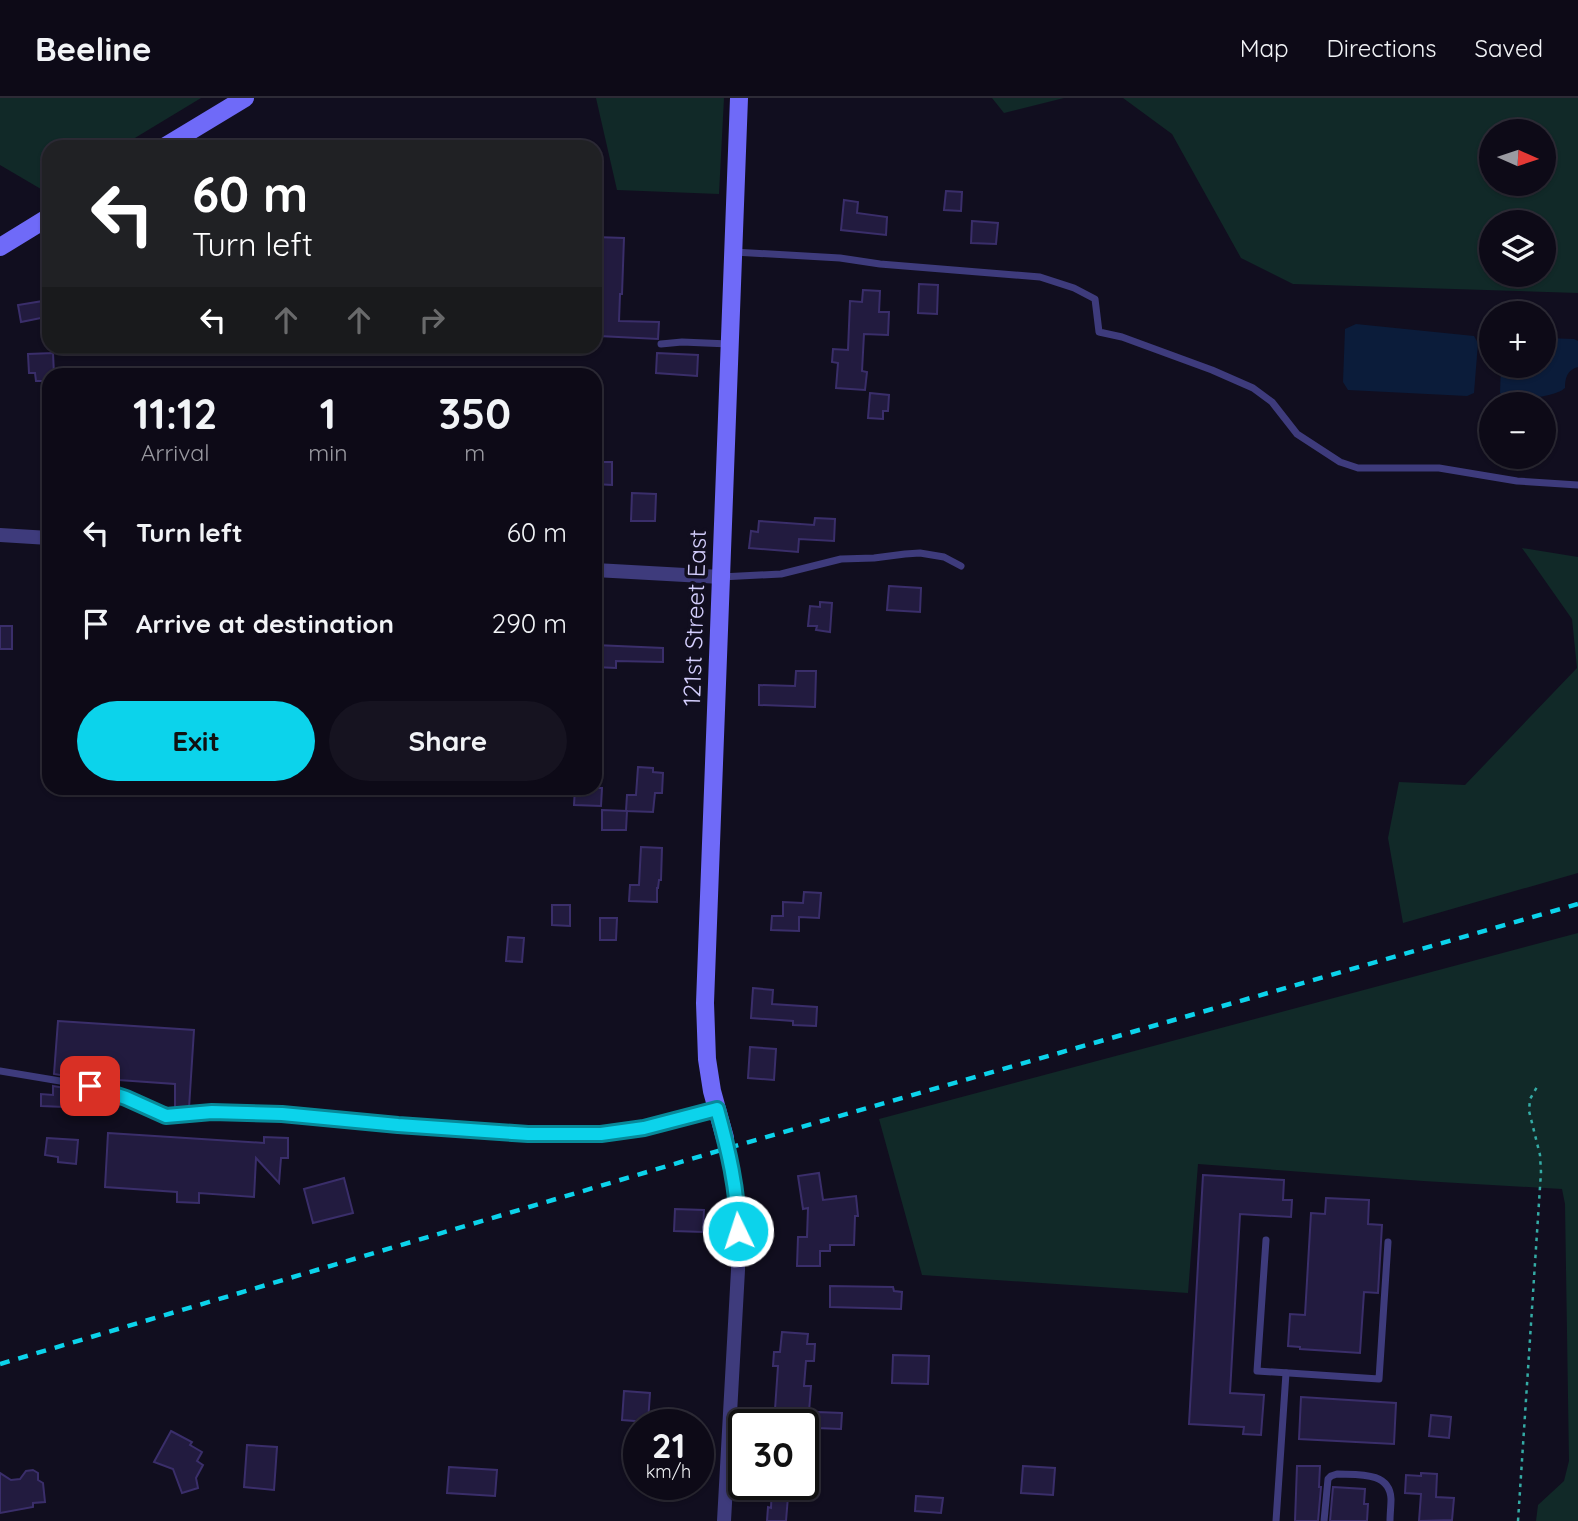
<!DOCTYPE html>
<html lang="en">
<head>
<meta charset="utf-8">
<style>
  :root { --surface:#0d0a17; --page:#161320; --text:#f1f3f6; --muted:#9a9aa1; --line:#2d2b36; --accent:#0cd3eb }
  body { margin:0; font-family:Quicksand,sans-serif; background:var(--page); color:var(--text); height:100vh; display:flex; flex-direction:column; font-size:26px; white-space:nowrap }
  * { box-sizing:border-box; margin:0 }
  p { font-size:23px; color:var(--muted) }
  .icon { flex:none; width:38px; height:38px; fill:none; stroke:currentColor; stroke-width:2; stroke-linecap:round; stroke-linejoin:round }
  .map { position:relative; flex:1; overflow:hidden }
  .drawer { position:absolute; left:42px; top:270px; width:560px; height:427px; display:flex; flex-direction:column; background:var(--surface); border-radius:21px; box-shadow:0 2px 5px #0004,0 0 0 2px var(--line) }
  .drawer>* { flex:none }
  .top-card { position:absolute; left:42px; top:42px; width:560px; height:214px; border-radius:21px; box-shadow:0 2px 5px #0004,0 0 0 2px var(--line); background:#202124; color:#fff; overflow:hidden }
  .needle { width:46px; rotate:93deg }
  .buttons { position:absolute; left:1479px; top:21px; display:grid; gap:14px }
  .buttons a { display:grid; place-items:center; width:77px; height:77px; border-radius:50%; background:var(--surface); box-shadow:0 2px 5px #0004,0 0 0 2px var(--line); font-size:35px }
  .speed { position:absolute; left:623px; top:1311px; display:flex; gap:14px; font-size:35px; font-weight:700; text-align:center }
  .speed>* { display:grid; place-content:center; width:91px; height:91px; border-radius:50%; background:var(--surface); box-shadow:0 2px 5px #0004,0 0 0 2px var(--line); line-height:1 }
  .speed small { font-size:18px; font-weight:400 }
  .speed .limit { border:4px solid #111; border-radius:10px; background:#fff; color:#111 }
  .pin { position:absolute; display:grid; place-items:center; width:60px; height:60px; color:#fff; margin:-30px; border-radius:14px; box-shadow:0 4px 10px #0006 }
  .me { position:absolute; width:77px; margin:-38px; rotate:356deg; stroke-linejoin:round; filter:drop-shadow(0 0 5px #0008) }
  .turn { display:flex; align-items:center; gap:24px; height:147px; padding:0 35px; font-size:32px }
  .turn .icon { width:91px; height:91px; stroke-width:2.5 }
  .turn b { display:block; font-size:49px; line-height:60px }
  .lanes { display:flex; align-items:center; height:66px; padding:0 35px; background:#0003; justify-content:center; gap:35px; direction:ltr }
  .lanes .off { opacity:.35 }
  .eta { display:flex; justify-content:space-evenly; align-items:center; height:119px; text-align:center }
  .eta b { font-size:42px; font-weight:800; line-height:49px }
  .cta { display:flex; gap:14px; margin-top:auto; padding:14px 35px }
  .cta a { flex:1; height:80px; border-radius:42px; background:var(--accent); color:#111; font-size:28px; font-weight:800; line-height:80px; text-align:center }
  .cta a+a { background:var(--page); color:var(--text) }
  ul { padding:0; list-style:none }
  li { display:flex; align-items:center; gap:21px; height:91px; padding:0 35px }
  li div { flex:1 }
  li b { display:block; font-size:26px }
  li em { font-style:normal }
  header { display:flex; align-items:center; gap:42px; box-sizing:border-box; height:98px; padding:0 35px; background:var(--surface); border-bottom:2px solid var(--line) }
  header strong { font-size:33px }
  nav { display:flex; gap:38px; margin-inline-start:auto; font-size:24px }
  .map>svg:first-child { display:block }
  .green { fill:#112928; fill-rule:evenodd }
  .water { fill:#0b1c3a }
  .building { fill:#221b3f; stroke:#3a2e6a; stroke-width:2 }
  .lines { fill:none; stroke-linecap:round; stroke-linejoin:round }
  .path { stroke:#34aba5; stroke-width:2.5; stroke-dasharray:3.5 5; stroke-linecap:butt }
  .lane { stroke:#3e3b7c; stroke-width:7 }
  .street { stroke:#3e3b7c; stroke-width:14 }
  .secondary { stroke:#6f6af8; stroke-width:18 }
  .rail { stroke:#0cd3eb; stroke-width:4.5; stroke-dasharray:10 9; stroke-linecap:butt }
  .route-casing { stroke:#088999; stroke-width:18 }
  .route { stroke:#0cd3eb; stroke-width:12 }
  .labels { text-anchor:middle; stroke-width:7; stroke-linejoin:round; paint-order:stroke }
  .street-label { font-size:24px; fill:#d4cefd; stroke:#110e1f }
</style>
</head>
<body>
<header>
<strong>Beeline</strong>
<nav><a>Map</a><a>Directions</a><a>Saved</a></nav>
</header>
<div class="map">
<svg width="1578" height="1423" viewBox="0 0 1578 1423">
  <rect width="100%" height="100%" fill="#110e1f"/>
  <g class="green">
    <polygon points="0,0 201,0 120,49 49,49 49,92 46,94 0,67"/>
    <polygon points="596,0 724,0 719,96 617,92"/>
    <polygon points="992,0 1064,0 1004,15"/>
    <path d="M1123 0H1578V195L1293 186 1241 160 1172 36ZM1491 33H1544V86H1491ZM1491 124H1544V177H1491Z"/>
    <polygon points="1522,450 1578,459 1578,775 1403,825 1388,740 1399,684 1465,687 1577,570 1572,521"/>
    <polygon points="1578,835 1578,1423 1536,1423 1538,1407 1564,1383 1569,1363 1565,1106 1562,1091 1423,1083 1198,1066 1188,1195 922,1177 879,1021"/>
  </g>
  <g class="water">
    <polygon points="1356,226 1474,238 1478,245 1474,295 1467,298 1348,292 1343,284 1345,231"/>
    <path d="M1544 240 1574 241 1578 243V269C1567 272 1565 280 1565 290 1554 300 1511 304 1500 295L1501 268H1544Z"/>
  </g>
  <g class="building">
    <polygon points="946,93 962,94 961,113 944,112"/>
    <polygon points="844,102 858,104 857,115 887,119 886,137 841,132"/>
    <polygon points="972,123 998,125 996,146 971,145"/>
    <polygon points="595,139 624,140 622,196 620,196 619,223 659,224 658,241 599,238 601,195 595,195"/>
    <polygon points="919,186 938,187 937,216 918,215"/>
    <polygon points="863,192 880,193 879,214 889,214 888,237 864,236 862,273 867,274 865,292 836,290 838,265 832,264 833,251 848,252 850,203 862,204"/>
    <polygon points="43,203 46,219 21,224 18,207"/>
    <polygon points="53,255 54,276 49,276 49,283 36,283 35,275 29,275 28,256"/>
    <polygon points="657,255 698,257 697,278 656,275"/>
    <polygon points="870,295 889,297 888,313 883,313 883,321 868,320"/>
    <polygon points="595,364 612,364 612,387 595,386"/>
    <polygon points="632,395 656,396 655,423 631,423"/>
    <polygon points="815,420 835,421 834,443 799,441 798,454 749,450 751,433 758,434 759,423 814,427"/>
    <polygon points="889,488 921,490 920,514 887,512"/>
    <polygon points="820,504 832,505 830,534 816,532 817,528 808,528 810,508 820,509"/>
    <rect x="0" y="528" width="12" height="23"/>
    <polygon points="595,547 663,550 663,564 616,563 616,570 595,569"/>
    <polygon points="796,573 816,573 815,609 759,607 759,587 795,588"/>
    <polygon points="638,669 653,670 653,674 663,675 662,695 655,695 653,714 626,713 627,697 636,697"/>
    <polygon points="575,690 602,690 601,708 574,707"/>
    <polygon points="602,712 627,713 626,732 602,732"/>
    <polygon points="641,749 662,750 661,782 659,782 658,790 657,790 657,804 629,803 630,787 639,787"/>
    <polygon points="804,794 821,795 819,820 799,819 799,833 771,832 772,818 783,818 783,804 803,805"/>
    <polygon points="552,807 570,807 570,828 552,827"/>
    <polygon points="600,820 617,820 616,842 600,842"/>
    <polygon points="508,839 524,840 522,864 506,863"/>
    <polygon points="753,890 773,892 772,906 817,909 816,928 793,927 793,923 751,920"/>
    <polygon points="58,923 194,932 189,1010 175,1011 175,986 90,980 90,982 54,976"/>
    <polygon points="750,949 776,951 774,982 748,980"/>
    <polygon points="53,988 89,994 89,1010 41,1008 41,996 53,997"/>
    <polygon points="108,1035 264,1045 264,1039 288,1040 288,1060 281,1060 279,1085 256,1060 254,1099 199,1095 199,1105 177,1104 177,1094 105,1089"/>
    <polygon points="47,1040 78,1042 76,1066 58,1064 58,1059 45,1057"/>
    <polygon points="819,1075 823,1102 856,1098 858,1118 855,1118 854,1147 830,1147 830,1153 820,1153 820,1168 797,1168 798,1139 807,1139 808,1110 803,1111 798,1078"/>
    <polygon points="1203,1077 1284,1082 1283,1102 1292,1102 1291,1119 1240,1116 1230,1295 1264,1297 1261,1337 1243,1336 1244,1329 1189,1326"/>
    <polygon points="344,1080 353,1115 313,1125 304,1091"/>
    <polygon points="1326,1100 1369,1102 1368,1126 1382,1127 1378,1195 1364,1194 1360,1255 1300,1251 1300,1249 1288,1248 1290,1216 1305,1217 1311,1115 1325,1116"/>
    <polygon points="675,1111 704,1112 703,1134 674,1133"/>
    <polygon points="830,1188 893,1189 894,1193 902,1194 901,1211 830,1209"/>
    <polygon points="782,1234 808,1236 807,1246 815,1246 814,1263 806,1263 804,1288 811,1288 809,1314 794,1313 793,1326 774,1326 778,1268 773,1268 774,1254 780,1254"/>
    <polygon points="893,1257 929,1258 928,1286 892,1285"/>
    <polygon points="624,1293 650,1295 648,1324 622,1322"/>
    <polygon points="1301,1299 1396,1305 1394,1346 1299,1341"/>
    <polygon points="817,1314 842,1315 841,1331 816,1330"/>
    <polygon points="1431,1317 1451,1319 1449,1340 1429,1338"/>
    <polygon points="171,1333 192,1344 190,1347 202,1354 197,1363 203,1367 196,1380 198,1390 182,1395 173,1371 154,1364"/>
    <polygon points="247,1347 277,1349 274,1392 244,1389"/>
    <polygon points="1023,1368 1055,1370 1053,1397 1021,1395"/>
    <polygon points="1297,1368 1320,1368 1319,1389 1321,1389 1318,1423 1295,1423"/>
    <polygon points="449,1369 497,1372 495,1398 447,1395"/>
    <polygon points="33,1372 38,1375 38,1382 43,1385 45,1404 33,1405 33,1409 0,1415 0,1375 11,1382 20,1381 26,1373"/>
    <polygon points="1421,1375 1437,1376 1436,1399 1454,1400 1452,1422 1419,1423 1421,1396 1405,1395 1406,1377 1421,1378"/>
    <polygon points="772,1386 789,1386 786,1423 767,1423 768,1409 771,1410"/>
    <polygon points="1333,1389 1365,1391 1364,1406 1368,1406 1367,1423 1330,1423"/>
    <polygon points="916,1398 943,1400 941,1415 915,1413"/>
  </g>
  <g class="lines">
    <polyline class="path" points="1518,1423 1541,1074 1540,1057 1529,1013 1530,1001 1537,989"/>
    <g class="lane">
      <polyline points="734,154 840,160 880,166 1040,179 1074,190 1095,201 1099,234 1122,239 1212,272 1253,290 1272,304 1297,336 1340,364 1358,370 1439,370 1517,383 1578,387"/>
      <polyline points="661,246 682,244 729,246"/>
      <polyline points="595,442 596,472"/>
      <polyline points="721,479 781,476 841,461 874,460 905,456 920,455 944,459 961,468"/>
      <polyline points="0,973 90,988 126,1000 166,1018 212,1015 282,1016 398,1027 528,1036 601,1036 644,1030 717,1011"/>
      <polyline points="1266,1142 1257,1273 1379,1281 1388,1144"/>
      <polyline points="1276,1423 1286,1275"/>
      <path d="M1324 1423 1328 1381 1331 1378 1337 1376C1357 1377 1390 1373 1391 1401 1391 1408 1390 1416 1390 1423"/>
    </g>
    <g class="street">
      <polyline points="0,437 49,440"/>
      <polyline points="595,472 721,479"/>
      <polyline points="724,1423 738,1172 738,1114 725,1040"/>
    </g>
    <g class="secondary">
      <polyline points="164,49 245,0"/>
      <polyline points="0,149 49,119"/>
      <polyline points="725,1040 712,993 707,961 705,905 739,0"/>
    </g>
    <polyline class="rail" points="0,1266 728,1050 1578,806"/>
  </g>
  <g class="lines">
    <defs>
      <path id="route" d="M90 988 126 1000 166 1018 212 1014 282 1016 398 1027 528 1036H601L644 1030 717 1011C728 1051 738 1092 738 1133"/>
    </defs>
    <use href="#route" class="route-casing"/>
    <use href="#route" class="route"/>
  </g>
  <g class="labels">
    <g class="street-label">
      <text transform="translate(695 520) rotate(-88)" y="8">121st Street East</text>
    </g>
  </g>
</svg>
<div class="buttons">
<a><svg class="needle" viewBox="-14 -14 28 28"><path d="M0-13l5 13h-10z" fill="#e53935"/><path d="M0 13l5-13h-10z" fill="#9a9aa1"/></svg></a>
<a><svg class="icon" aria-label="layers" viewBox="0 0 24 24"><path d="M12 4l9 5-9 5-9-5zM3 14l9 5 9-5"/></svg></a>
<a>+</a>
<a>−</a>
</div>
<div class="speed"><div>21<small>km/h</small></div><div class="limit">30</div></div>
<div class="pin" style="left:90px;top:988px;background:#d93025"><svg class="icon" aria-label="arrive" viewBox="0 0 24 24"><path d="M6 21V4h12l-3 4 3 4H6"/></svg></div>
<svg class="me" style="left:738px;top:1133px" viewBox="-20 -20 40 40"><circle r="17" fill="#0cd3eb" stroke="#fff" stroke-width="3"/><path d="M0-11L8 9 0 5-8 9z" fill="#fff"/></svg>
<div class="top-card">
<div class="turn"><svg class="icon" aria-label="left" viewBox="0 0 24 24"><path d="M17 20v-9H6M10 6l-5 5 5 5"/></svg><div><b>60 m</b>Turn left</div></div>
<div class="lanes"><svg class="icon" aria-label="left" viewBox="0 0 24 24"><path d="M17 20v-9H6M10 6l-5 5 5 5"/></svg><svg class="icon off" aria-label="ahead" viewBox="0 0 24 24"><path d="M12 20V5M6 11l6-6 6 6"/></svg><svg class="icon off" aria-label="ahead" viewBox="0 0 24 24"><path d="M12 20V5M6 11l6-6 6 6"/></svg><svg class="icon off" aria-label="right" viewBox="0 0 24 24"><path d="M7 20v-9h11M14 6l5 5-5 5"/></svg></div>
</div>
<section class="drawer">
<div class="eta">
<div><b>11:12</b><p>Arrival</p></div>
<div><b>1</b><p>min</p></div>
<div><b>350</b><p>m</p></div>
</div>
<ul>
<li><svg class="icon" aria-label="left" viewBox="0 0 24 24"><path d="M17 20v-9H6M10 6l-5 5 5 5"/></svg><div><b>Turn left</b></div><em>60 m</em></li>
<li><svg class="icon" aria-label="arrive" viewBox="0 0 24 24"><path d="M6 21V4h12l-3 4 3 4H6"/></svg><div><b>Arrive at destination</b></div><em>290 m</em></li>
</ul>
<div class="cta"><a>Exit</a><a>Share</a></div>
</section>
</div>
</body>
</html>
